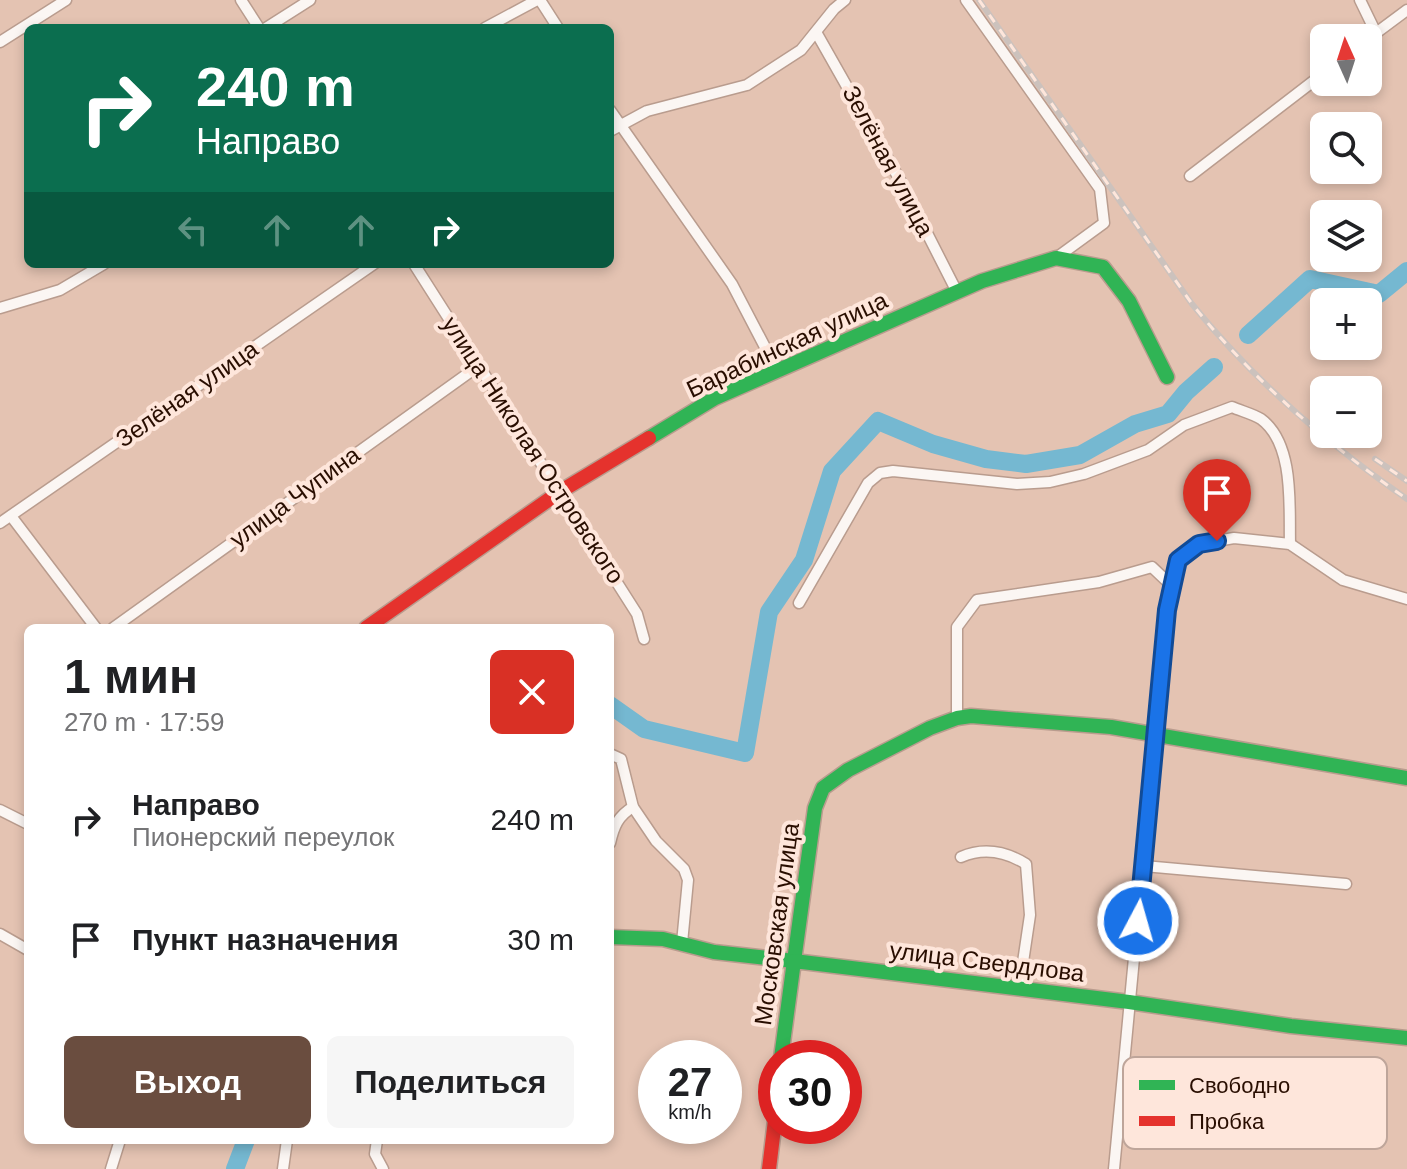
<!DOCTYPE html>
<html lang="ru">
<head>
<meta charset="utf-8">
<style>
  :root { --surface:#fff; --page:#f6f6f6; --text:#202124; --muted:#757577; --accent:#6a4d3f }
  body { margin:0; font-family:Helvetica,sans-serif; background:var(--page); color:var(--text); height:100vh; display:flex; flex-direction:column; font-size:30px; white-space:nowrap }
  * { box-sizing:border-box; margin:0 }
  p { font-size:26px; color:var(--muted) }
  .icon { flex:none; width:44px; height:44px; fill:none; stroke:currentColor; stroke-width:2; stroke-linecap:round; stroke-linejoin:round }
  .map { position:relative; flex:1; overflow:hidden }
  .details { position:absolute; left:24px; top:624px; width:590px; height:520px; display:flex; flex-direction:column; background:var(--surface); border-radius:12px; box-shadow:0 4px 12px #0003 }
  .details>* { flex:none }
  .banner { position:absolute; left:24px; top:24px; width:590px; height:244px; border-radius:12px; box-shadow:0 4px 12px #0003; background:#0b6e4f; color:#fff; overflow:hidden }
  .needle { width:52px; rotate:357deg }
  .buttons { position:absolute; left:1310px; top:24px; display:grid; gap:16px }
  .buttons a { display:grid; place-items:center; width:72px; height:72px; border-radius:12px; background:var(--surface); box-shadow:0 4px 12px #0003; font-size:40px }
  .speed { position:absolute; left:638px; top:1040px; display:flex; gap:16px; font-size:40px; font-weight:700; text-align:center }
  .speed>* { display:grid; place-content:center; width:104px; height:104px; border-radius:50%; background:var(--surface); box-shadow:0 4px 12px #0003; line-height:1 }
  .speed small { font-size:20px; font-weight:400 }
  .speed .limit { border:12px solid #d22; background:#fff; color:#111 }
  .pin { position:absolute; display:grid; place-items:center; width:68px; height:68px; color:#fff; margin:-82px -34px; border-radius:50% 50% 50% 0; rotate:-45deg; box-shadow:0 0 8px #0007 }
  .pin .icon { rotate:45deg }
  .me { position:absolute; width:88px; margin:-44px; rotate:6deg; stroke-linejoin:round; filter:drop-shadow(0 0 6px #0008) }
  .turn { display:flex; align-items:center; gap:28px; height:168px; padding:0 40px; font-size:36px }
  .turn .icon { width:104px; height:104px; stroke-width:2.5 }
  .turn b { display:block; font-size:56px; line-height:68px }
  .lanes { display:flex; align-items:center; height:76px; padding:0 40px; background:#0003; justify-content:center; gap:40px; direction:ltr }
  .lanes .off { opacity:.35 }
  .round { display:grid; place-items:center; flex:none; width:84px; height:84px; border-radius:12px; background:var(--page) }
  .overview { display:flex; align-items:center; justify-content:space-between; height:136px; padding:0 40px }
  h1 { font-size:48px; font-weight:800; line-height:60px }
  .action { display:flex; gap:16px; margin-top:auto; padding:16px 40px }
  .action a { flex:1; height:92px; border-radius:12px; background:var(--accent); color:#fff; font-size:32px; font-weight:800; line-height:92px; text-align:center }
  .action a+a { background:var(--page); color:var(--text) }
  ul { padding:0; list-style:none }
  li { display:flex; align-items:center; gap:24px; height:120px; padding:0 40px }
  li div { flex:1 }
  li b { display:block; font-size:30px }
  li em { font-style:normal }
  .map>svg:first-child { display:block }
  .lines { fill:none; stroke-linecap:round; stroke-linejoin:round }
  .river { stroke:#75b8d1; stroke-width:18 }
  .street-casing { stroke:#b99c8e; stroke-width:13 }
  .fast-casing { stroke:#b99c8e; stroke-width:17 }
  .jam-casing { stroke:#b99c8e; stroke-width:17 }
  .street { stroke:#fbf6f3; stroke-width:10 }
  .fast { stroke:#30b455; stroke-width:14 }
  .jam { stroke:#e5322d; stroke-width:14 }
  .rail-casing { stroke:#ccc2bd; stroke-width:6 }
  .rail { stroke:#fee6db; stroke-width:3; stroke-dasharray:9; stroke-linecap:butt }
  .route-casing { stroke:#114b97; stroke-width:20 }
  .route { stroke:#1a73e8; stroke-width:14 }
  .labels { text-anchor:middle; stroke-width:8; stroke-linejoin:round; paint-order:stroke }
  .street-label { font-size:24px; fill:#290e01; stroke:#fee6db }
  .key { fill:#fee6db; stroke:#bea59a; stroke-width:2 }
  .key-label { font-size:22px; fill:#290e01 }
</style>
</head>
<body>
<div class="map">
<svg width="1407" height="1169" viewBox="0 0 1407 1169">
  <rect width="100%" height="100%" fill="#e4c3b2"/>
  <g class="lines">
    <g class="river">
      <polyline points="1248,335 1310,279 1379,294 1407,271"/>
      <polyline points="610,705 644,729 745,753 769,612 804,560 832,471 878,421 933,444 986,459 1026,464 1080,455 1135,424 1168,414 1186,392 1214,367"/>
      <polyline points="235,1169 246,1140"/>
    </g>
    <defs>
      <g id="street">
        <polyline points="241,0 259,28"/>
        <polyline points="540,0 558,28"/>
        <polyline points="966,0 1100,189 1104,223 1056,258"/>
        <polyline points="1360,0 1376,33"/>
        <polyline points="266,28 310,0"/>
        <polyline points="485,28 537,0"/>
        <polyline points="816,32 901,182 957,292"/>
        <polyline points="1368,39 1407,10"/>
        <polyline points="0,42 66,0"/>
        <polyline points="610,110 732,284 778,372"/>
        <polyline points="610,131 647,111 747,85 801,50 834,9 845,0"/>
        <polyline points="1190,176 1324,73"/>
        <polyline points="414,264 637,614 644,639"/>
        <polyline points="0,308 60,290 104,264"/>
        <polyline points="11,516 96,628"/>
        <polyline points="0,523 374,264"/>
        <path d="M799 603 868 483 880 473 893 471 1017 484 1050 482 1084 474 1148 450 1184 425 1232 407C1241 411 1253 414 1261 419 1295 444 1289 508 1290 544"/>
        <polyline points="113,628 477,367"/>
        <polyline points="957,717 957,627 977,600 1099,582 1152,567 1172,586"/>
        <polyline points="610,754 621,759 633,807 656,841 684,869 688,880 682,943"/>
        <polyline points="0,810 28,824"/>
        <path d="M610 843C614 826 618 816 633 807"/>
        <path d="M961 857C984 847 1005 851 1026 864L1030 915 1019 989"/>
        <polyline points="1144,866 1346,884"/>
        <polyline points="0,934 28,950"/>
        <polyline points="377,1140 375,1154 383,1169"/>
        <polyline points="111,1169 120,1140"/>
        <polyline points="283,1169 287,1140"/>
        <polyline points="1114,1169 1167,610 1178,560 1199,544 1234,538 1290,544 1343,580 1407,599"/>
      </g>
      <g id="fast">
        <polyline points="649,438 715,398 982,281 1056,258 1103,267 1129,301 1167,377"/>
        <polyline points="610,937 663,939 714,952 794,961 815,808 823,788 848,770 930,728 957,718 971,716 1111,727 1407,778"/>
        <polyline points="781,1058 794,961 1129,1002 1291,1026 1407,1038"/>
      </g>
      <g id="jam">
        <polyline points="366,628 561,491 649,438"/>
        <polyline points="769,1169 776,1112"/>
      </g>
    </defs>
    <use href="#street" class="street-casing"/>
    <use href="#fast" class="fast-casing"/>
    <use href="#jam" class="jam-casing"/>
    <use href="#street" class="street"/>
    <use href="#fast" class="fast"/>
    <use href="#jam" class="jam"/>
    <defs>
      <g id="rail">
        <path d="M979 0 1192 304C1254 381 1326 443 1407 499"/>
        <polyline points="1375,459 1407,481"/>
      </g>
    </defs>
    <use href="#rail" class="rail-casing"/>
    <use href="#rail" class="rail"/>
  </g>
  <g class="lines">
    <defs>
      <polyline id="route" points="1138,921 1167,610 1178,560 1199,544 1217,541"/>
    </defs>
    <use href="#route" class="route-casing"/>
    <use href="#route" class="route"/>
  </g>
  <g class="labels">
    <g class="street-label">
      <text transform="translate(888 161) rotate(62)" y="8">Зелёная улица</text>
      <text transform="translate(787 345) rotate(-25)" y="8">Барабинская улица</text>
      <text transform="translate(187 394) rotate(-35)" y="8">Зелёная улица</text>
      <text transform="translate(533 450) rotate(57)" y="8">улица Николая Островского</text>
      <text transform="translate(295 497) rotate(-36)" y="8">улица Чупина</text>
      <text transform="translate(777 924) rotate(-82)" y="8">Московская улица</text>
      <text transform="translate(987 962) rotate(7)" y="8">улица Свердлова</text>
    </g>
  </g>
  <rect x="1123" y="1057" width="264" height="92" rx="12" class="key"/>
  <rect x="1139" y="1080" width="36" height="10" fill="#30b455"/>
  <rect x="1139" y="1116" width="36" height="10" fill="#e5322d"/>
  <g class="key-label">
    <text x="1189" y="1093">Свободно</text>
    <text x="1189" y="1129">Пробка</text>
  </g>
</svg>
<div class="buttons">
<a><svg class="needle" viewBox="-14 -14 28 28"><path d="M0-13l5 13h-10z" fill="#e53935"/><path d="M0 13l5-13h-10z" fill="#757577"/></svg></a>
<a><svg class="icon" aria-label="search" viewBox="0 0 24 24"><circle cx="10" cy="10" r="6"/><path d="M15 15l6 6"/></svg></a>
<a><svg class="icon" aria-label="layers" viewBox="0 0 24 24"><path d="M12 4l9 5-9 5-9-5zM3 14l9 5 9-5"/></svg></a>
<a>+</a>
<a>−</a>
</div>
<div class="speed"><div>27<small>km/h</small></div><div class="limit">30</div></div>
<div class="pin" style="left:1217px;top:541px;background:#d93025"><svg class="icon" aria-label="arrive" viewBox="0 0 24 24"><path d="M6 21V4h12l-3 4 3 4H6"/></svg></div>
<svg class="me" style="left:1138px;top:921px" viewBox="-20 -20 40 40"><circle r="17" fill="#1a73e8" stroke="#fff" stroke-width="3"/><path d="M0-11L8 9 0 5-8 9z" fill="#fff"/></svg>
<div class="banner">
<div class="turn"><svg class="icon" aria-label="right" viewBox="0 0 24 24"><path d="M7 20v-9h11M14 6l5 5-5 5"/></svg><div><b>240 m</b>Направо</div></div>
<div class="lanes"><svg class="icon off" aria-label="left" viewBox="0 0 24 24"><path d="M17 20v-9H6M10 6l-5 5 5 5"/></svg><svg class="icon off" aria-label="ahead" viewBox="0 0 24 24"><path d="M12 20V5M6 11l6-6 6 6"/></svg><svg class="icon off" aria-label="ahead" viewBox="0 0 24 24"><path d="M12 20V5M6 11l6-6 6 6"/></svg><svg class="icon" aria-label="right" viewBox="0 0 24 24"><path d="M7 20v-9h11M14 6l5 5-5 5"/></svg></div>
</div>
<section class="details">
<div class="overview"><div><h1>1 мин</h1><p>270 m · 17:59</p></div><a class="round" style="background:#d93025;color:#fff"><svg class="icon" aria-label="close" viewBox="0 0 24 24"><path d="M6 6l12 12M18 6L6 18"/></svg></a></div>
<ul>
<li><svg class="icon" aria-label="right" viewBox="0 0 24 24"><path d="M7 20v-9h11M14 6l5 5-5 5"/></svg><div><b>Направо</b><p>Пионерский переулок</p></div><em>240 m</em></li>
<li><svg class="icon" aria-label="arrive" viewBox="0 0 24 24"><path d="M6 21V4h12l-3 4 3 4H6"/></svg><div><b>Пункт назначения</b></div><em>30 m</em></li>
</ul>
<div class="action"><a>Выход</a><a>Поделиться</a></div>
</section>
</div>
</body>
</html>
